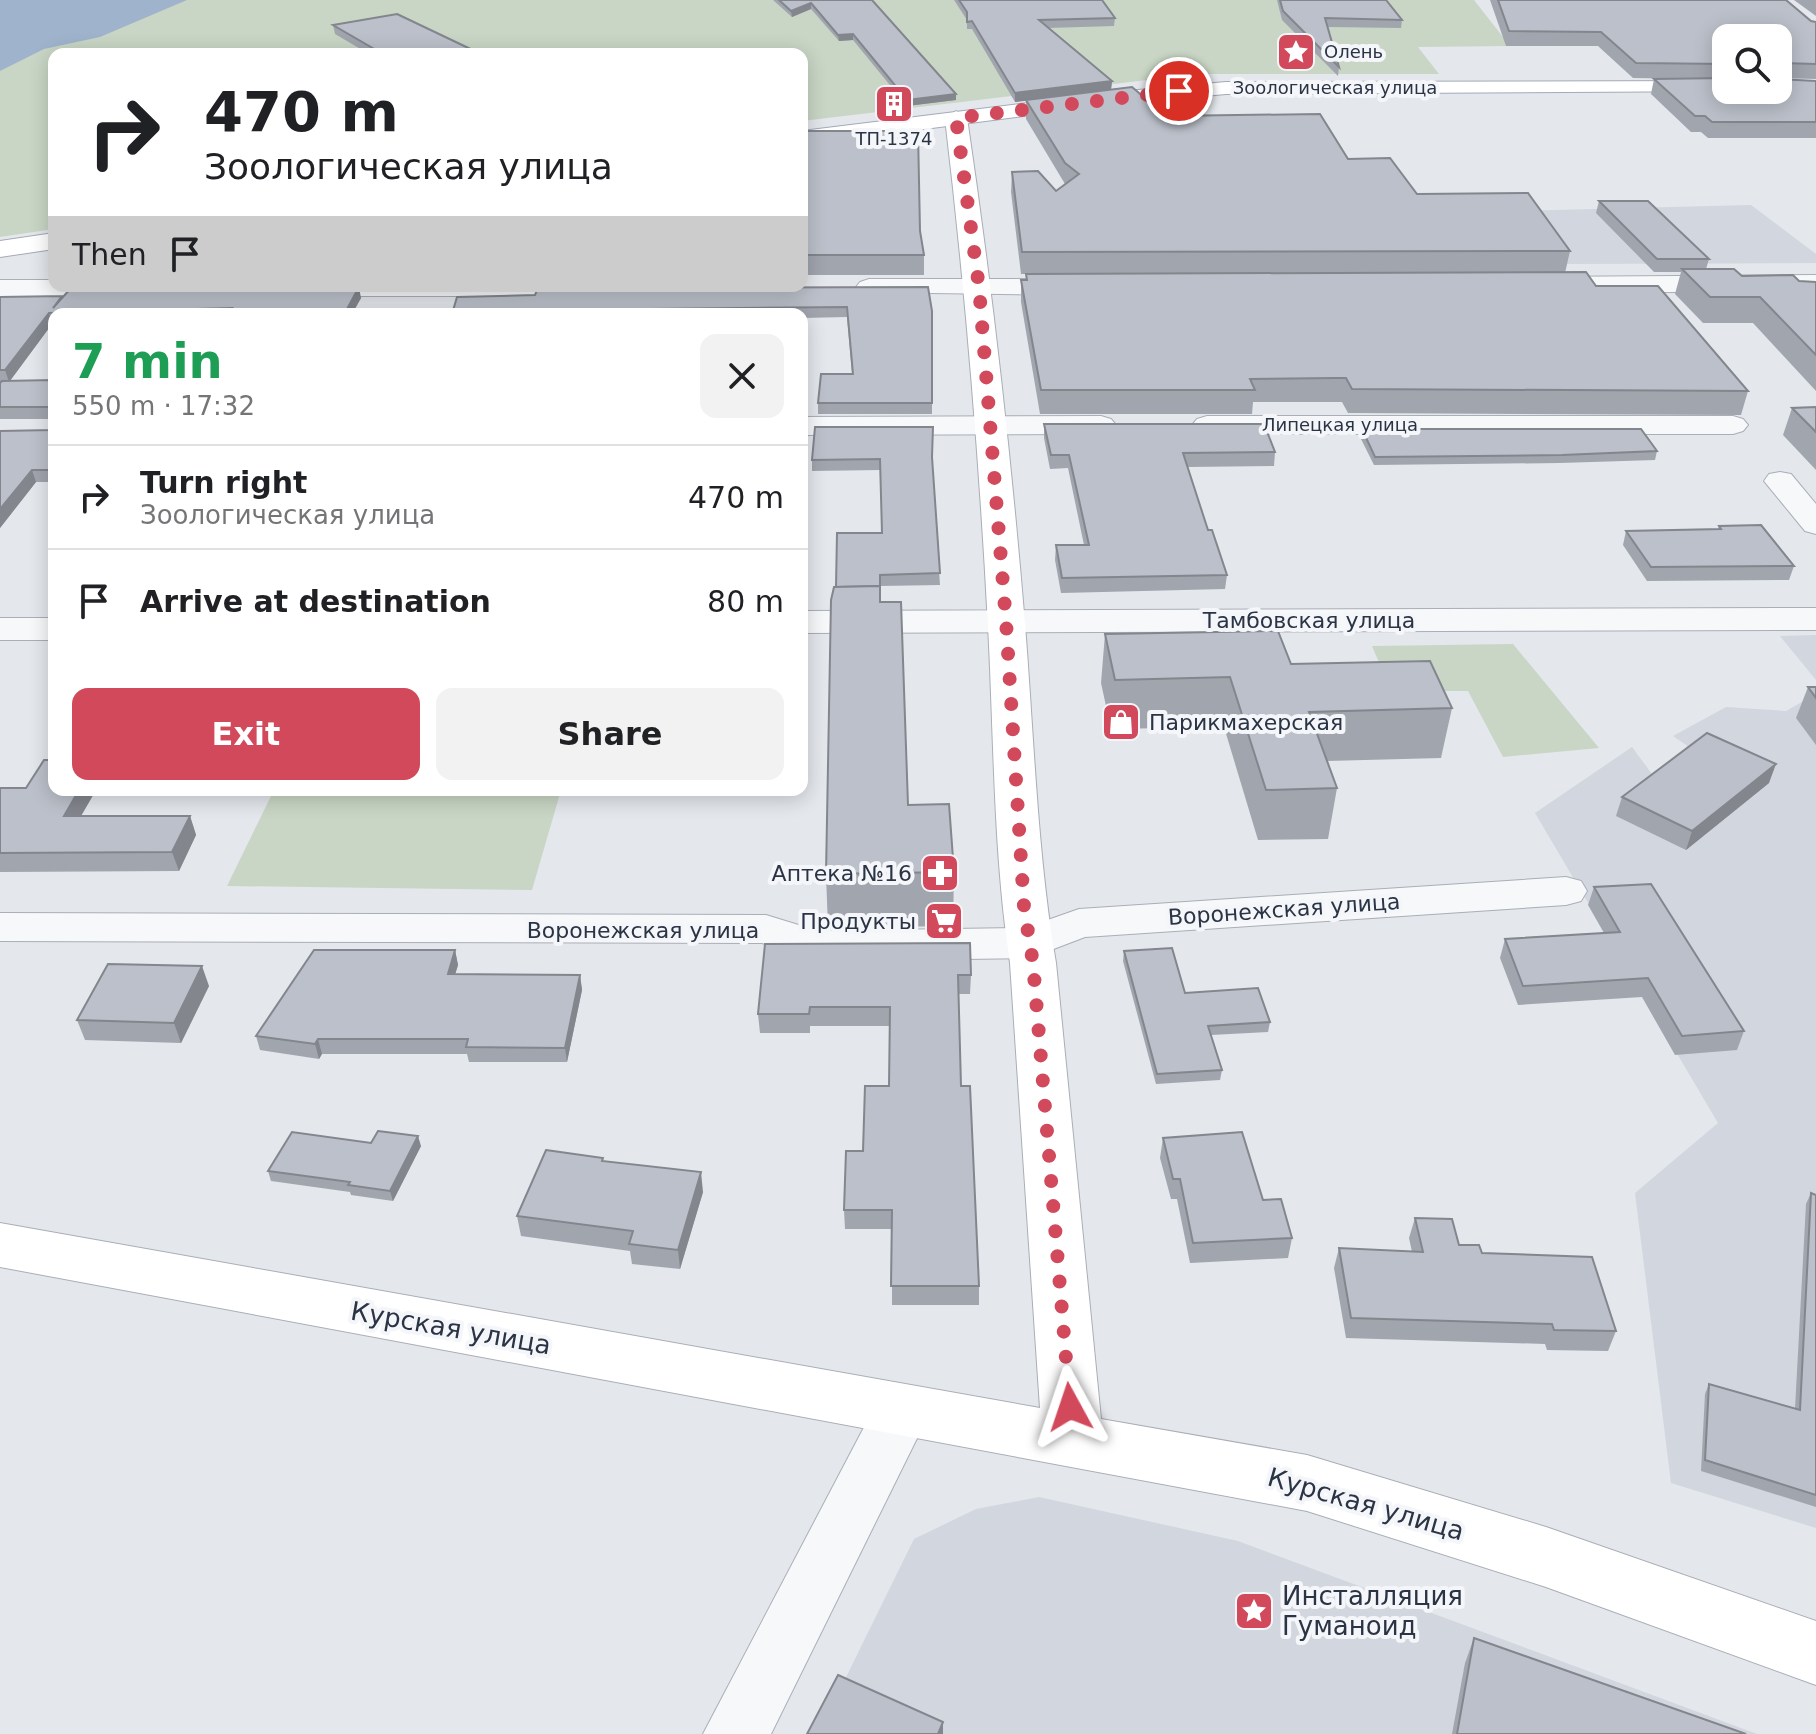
<!DOCTYPE html>
<html lang="en">
<head>
<meta charset="utf-8">
<style>
  :root { --surface:#fff; --page:#f2f2f2; --text:#202124; --muted:#757577; --line:#e0e0e0; --accent:#d1495b }
  body { margin:0; font-family:"DejaVu Sans",sans-serif; background:var(--page); color:var(--text); height:100vh; display:flex; flex-direction:column; font-size:30px; white-space:nowrap }
  * { box-sizing:border-box; margin:0 }
  p { font-size:26px; color:var(--muted) }
  .icon { flex:none; width:44px; height:44px; fill:none; stroke:currentColor; stroke-width:2; stroke-linecap:round; stroke-linejoin:round }
  .map { position:relative; flex:1; overflow:hidden }
  .drawer { position:absolute; left:48px; top:308px; width:760px; height:488px; display:flex; flex-direction:column; background:var(--surface); border-radius:16px; box-shadow:0 4px 20px #0003 }
  .drawer>* { flex:none }
  .top-card { position:absolute; left:48px; top:48px; width:760px; height:244px; border-radius:16px; box-shadow:0 4px 20px #0003; background:#fff; color:var(--text); overflow:hidden }
  .tools { position:absolute; left:1712px; top:24px; display:grid; gap:16px }
  .tools a { display:grid; place-items:center; width:80px; height:80px; border-radius:16px; background:var(--surface); box-shadow:0 4px 20px #0003; font-size:40px }
  .pin { position:absolute; display:grid; place-items:center; width:68px; height:68px; color:#fff; margin:-34px; border:4px solid #fff; border-radius:50%; box-shadow:0 2px 8px #0007 }
  .me { position:absolute; width:88px; margin:-44px; rotate:355deg; stroke-linejoin:round; filter:drop-shadow(0 0 6px #0008) }
  .turn { display:flex; align-items:center; gap:28px; height:168px; padding:0 24px; font-size:36px }
  .turn .icon { width:104px; height:104px; stroke-width:2.5 }
  .turn b { display:block; font-size:56px; line-height:68px }
  .then { display:flex; align-items:center; height:76px; padding:0 24px; background:#0003; gap:16px; font-size:30px }
  .round { display:grid; place-items:center; flex:none; width:84px; height:84px; border-radius:16px; background:var(--page) }
  .headline { display:flex; align-items:center; justify-content:space-between; height:136px; padding:0 24px }
  h1 { font-size:48px; font-weight:600; line-height:60px; color:#1e9e55 }
  .button { display:flex; gap:16px; margin-top:auto; padding:16px 24px }
  .button a { flex:1; height:92px; border-radius:16px; background:var(--accent); color:#fff; font-size:32px; font-weight:600; line-height:92px; text-align:center }
  .button a+a { background:var(--page); color:var(--text) }
  ul { padding:0; list-style:none }
  li { display:flex; align-items:center; gap:24px; height:104px; padding:0 24px; border-top:2px solid var(--line) }
  li div { flex:1 }
  li b { display:block; font-size:30px }
  li em { font-style:normal }
  .map>svg:first-child { display:block }
  .built { fill:#d2d6de }
  .green { fill:#c9d6c5 }
  .water { fill:#9fb4cc }
  .lines { fill:none; stroke-linecap:round; stroke-linejoin:round }
  .street-casing { stroke:#a9aeb7; stroke-width:2 }
  .secondary-casing { stroke:#a9aeb7; stroke-width:2 }
  .primary-casing { stroke:#a3abb8; stroke-width:2 }
  .street { fill:#f7f8fa; fill-rule:evenodd }
  .secondary { fill:#fff; fill-rule:evenodd }
  .primary { fill:#fff; fill-rule:evenodd }
  .wall { fill:#a1a5ae }
  .shaded-wall { fill:#83868d }
  .building { fill:#bbc0ca; stroke:#83868d; stroke-width:2 }
  .route { stroke:#d1495b; stroke-width:14; stroke-dasharray:0 25.2 }
  .labels { text-anchor:middle; stroke-width:8; stroke-linejoin:round; paint-order:stroke }
  .far-poi-label { font-size:18px; fill:#2b3445; stroke:#f4f6f9; text-anchor:start }
  .far-street-label { font-size:18px; fill:#2b3445; stroke:#f4f6f9 }
  .street-label { font-size:22px; fill:#2b3445; stroke:#f4f6f9 }
  .poi-label { font-size:22px; fill:#2b3445; stroke:#f4f6f9; text-anchor:end }
  .near-street-label { font-size:26px; fill:#2b3445; stroke:#f4f6f9 }
  .near-poi-label { font-size:26px; fill:#2b3445; stroke:#f4f6f9; text-anchor:start }
</style>
</head>
<body>
<div class="map">
<svg width="1816" height="1734" viewBox="0 0 1816 1734">
  <rect width="100%" height="100%" fill="#e4e7ec"/>
  <g class="built">
    <polygon points="1751,205 1816,254 1816,263 1559,264 1432,213"/>
    <polygon points="1816,635 1816,680 1780,636"/>
    <polygon points="1816,694 1816,1528 1671,1483 1635,1193 1718,1123 1535,813 1632,747 1652,774 1689,747 1673,736 1726,707 1786,711"/>
    <polygon points="1039,1497 1238,1541 1757,1734 818,1734 914,1539 976,1509"/>
  </g>
  <g class="green">
    <polygon points="0,0 1474,0 1510,46 1418,47 1439,74 1198,74 802,121 802,54 54,54 54,229 0,237"/>
    <polygon points="1513,644 1599,748 1503,757 1468,691 1391,691 1372,646"/>
    <polygon points="274,790 561,790 532,890 227,886"/>
  </g>
  <polygon class="water" points="0,0 187,0 100,37 44,49 0,71"/>
  <g class="lines">
    <defs>
      <g id="street">
        <polygon points="1816,275 1816,291 1537,293 1528,290 1524,285 1528,280 1537,277"/>
        <polygon points="869,279 1079,279 1088,282 1092,287 1088,292 1079,295 860,292 856,287 860,282"/>
        <polygon points="0,280 54,280 54,286 140,288 136,293 127,296 0,296"/>
        <polygon points="290,286 678,286 680,288 676,293 667,296 301,296 292,293"/>
        <polygon points="1101,416 1111,419 1116,425 1111,431 1101,434 802,435 802,417"/>
        <polygon points="1207,416 1733,416 1743,419 1748,425 1743,431 1733,434 1207,434 1197,431 1192,425 1197,419"/>
        <polygon points="1780,472 1791,474 1816,504 1816,534 1805,531 1764,481 1769,474"/>
        <polygon points="1816,608 1816,630 802,633 802,611"/>
        <rect x="0" y="618" width="54" height="22"/>
        <polygon points="1566,877 1581,881 1587,891 1581,901 1566,905 1085,937 1030,958 815,961 762,943 0,941 0,913 766,915 818,931 1025,928 1079,909"/>
        <polygon points="902,1385 922,1393 931,1410 771,1734 703,1734 882,1393"/>
      </g>
      <path id="secondary" d="M956 111 967 118C992 286 1011 455 1025 625 1034 737 1037 852 1056 963L1101 1419 1307 1455 1546 1527 1816 1621V1685L1546 1587 1307 1511 0 1267V1223L1040 1408 1010 963C993 851 994 737 988 625 979 455 965 286 945 118Z"/>
      <g id="primary">
        <polygon points="1726,81 1726,90 1733,91 1226,94 1116,104 802,145 802,131 1116,92 1226,82"/>
        <polygon points="54,233 54,249 0,257 0,241"/>
      </g>
    </defs>
    <use href="#street" class="street-casing"/>
    <use href="#secondary" class="secondary-casing"/>
    <use href="#primary" class="primary-casing"/>
    <use href="#street" class="street"/>
    <use href="#secondary" class="secondary"/>
    <use href="#primary" class="primary"/>
  </g>
  <g class="wall">
    <polygon points="773,0 872,0 956,100 907,106 853,40 839,41 811,9 792,17"/>
    <polygon points="954,0 1102,0 1115,18 1114,26 1048,28 1112,81 1111,89 1166,116 1348,159 1417,194 1570,251 1565,273 1596,286 1748,391 1741,415 1348,413 1342,402 1253,402 1252,414 1040,414 1021,302 1021,280 1026,280 1026,274 1021,274 1011,192 1012,172 1056,191 1065,184 1026,119 1026,100 1015,102 972,29 967,29 967,20"/>
    <polygon points="1277,0 1386,0 1402,20 1401,28 1328,27 1339,67 1338,76 1282,20"/>
    <polygon points="1490,0 1786,0 1811,21 1816,22 1816,79 1778,78 1726,38 1726,90 1816,81 1816,138 1708,138 1701,132 1691,132 1651,94 1654,79 1700,79 1633,78 1598,46 1506,46"/>
    <polygon points="1794,0 1816,0 1816,16"/>
    <polygon points="333,25 481,54 369,54 335,34"/>
    <polygon points="802,131 920,231 924,255 924,275 802,275"/>
    <polygon points="1599,201 1709,259 1706,269 1742,276 1816,282 1816,391 1753,323 1703,323 1675,294 1681,272 1654,272 1596,213"/>
    <polygon points="535,295 932,311 932,414 818,414 818,403 852,374 847,317 802,318 802,314 452,314"/>
    <polygon points="0,297 63,297 361,298 352,314 54,314 54,324 52,324 10,381 54,380 54,482 36,482 0,528 0,431 52,430 53,419 0,419"/>
    <polygon points="1816,407 1816,470 1783,435 1792,408"/>
    <polygon points="1044,424 1275,452 1274,466 1188,467 1208,530 1227,575 1225,589 1061,593 1055,560 1056,545 1084,545 1068,468 1050,469 1044,438"/>
    <polygon points="1362,429 1657,451 1655,460 1560,463 1374,465 1360,437"/>
    <polygon points="812,460 932,460 940,585 880,586 880,602 908,805 954,872 953,926 828,928 826,874 836,587 882,533 880,470 812,471"/>
    <polygon points="1719,526 1794,566 1789,580 1647,581 1623,545 1626,531 1718,529"/>
    <polygon points="1105,634 1291,664 1452,708 1441,758 1327,761 1337,788 1328,839 1258,840 1224,727 1111,729 1101,683"/>
    <polygon points="1808,687 1816,687 1816,745 1796,718"/>
    <polygon points="1769,783 1686,850 1616,816 1622,797"/>
    <polygon points="0,788 96,790 81,816 190,816 196,835 179,871 0,872"/>
    <polygon points="1594,887 1744,1031 1737,1050 1675,1055 1642,997 1518,1005 1500,958 1505,939 1604,933 1588,905"/>
    <polygon points="765,944 971,975 970,994 958,994 961,1086 979,1286 979,1305 892,1305 892,1229 845,1229 844,1210 889,1086 890,1026 810,1026 810,1033 760,1033 758,1014"/>
    <polygon points="455,950 458,965 455,974 580,975 582,990 567,1062 469,1062 467,1054 322,1054 319,1059 260,1050 256,1036"/>
    <polygon points="1124,951 1185,993 1270,1022 1268,1032 1211,1035 1222,1070 1220,1080 1156,1084 1123,961"/>
    <polygon points="209,986 181,1043 85,1040 77,1020"/>
    <polygon points="1163,1138 1263,1200 1292,1238 1288,1258 1190,1263 1177,1199 1171,1199 1160,1158"/>
    <polygon points="421,1146 393,1201 351,1195 350,1192 271,1181 268,1171"/>
    <polygon points="603,1161 703,1192 680,1269 632,1264 630,1251 521,1236 517,1216"/>
    <polygon points="1811,1193 1816,1195 1816,1507 1701,1471 1705,1394 1709,1384 1795,1409 1806,1204"/>
    <polygon points="1415,1218 1459,1245 1482,1253 1616,1331 1608,1351 1547,1350 1545,1344 1346,1338 1334,1268 1339,1248 1412,1252 1409,1238"/>
    <polygon points="1474,1638 1746,1734 1452,1734 1465,1663"/>
  </g>
  <g class="shaded-wall">
    <polygon points="811,3 811,9 792,17 791,11"/>
    <polygon points="853,34 853,40 839,41 838,35"/>
    <polygon points="1112,81 1111,90 1015,102 1015,93"/>
    <polygon points="956,94 956,100 907,106 907,100"/>
    <polygon points="359,287 361,298 352,314 348,314 347,309"/>
    <polygon points="49,313 52,324 9,382 5,370"/>
    <polygon points="32,470 36,482 0,528 0,509"/>
    <polygon points="1776,764 1769,783 1686,850 1692,831"/>
    <polygon points="79,790 96,790 70,835 64,816"/>
    <polygon points="190,816 196,835 179,871 172,852"/>
    <polygon points="455,950 458,965 451,988 448,974"/>
    <polygon points="202,966 209,986 181,1043 174,1023"/>
    <polygon points="580,975 582,990 567,1062 565,1048"/>
    <polygon points="318,1039 322,1054 319,1059 315,1044"/>
    <polygon points="418,1136 421,1146 393,1201 390,1191"/>
    <polygon points="701,1172 703,1192 680,1269 678,1250"/>
    <polygon points="943,1722 943,1734 938,1734"/>
  </g>
  <g class="building">
    <polygon points="779,0 872,0 956,94 907,100 853,34 838,35 811,3 791,11"/>
    <polygon points="959,0 1102,0 1115,18 1039,20 1112,81 1015,93 972,21 967,22 967,12"/>
    <polygon points="1280,0 1386,0 1402,20 1325,18 1339,67 1283,11"/>
    <polygon points="1498,0 1786,0 1811,21 1816,22 1816,64 1782,63 1778,73 1778,38 1726,38 1726,64 1636,63 1601,32 1509,31"/>
    <polygon points="397,14 481,54 383,54 333,25"/>
    <polygon points="1726,78 1726,90 1778,90 1778,79 1816,81 1816,122 1712,122 1705,116 1695,116 1654,79"/>
    <polygon points="1132,87 1166,116 1320,114 1348,159 1390,158 1417,194 1528,193 1570,251 1022,252 1012,172 1038,171 1056,191 1079,174 1065,163 1026,100"/>
    <polygon points="802,131 918,131 920,231 924,255 802,255"/>
    <polygon points="1599,201 1648,201 1709,259 1657,259"/>
    <polygon points="1682,269 1734,269 1742,276 1793,275 1799,281 1816,282 1816,355 1760,297 1710,297"/>
    <polygon points="1586,272 1596,286 1658,286 1748,391 1352,389 1346,378 1335,378 1250,379 1255,390 1041,390 1021,280 1027,280 1026,274"/>
    <polygon points="359,287 347,309 301,310 299,314 228,314 232,308 49,313 5,370 0,370 0,297 62,296 53,308 71,288"/>
    <polygon points="928,287 932,311 932,403 818,403 821,374 853,374 847,307 651,309 651,314 452,314 457,297 535,295 538,288"/>
    <polygon points="54,380 54,470 32,470 0,509 0,431 52,430 53,410 50,407 0,407 0,383 2,381"/>
    <polygon points="1816,407 1816,432 1792,408"/>
    <polygon points="1044,424 1264,424 1275,452 1183,453 1208,530 1212,530 1227,575 1062,578 1056,545 1089,545 1069,455 1051,455"/>
    <polygon points="815,427 933,427 932,457 940,573 880,575 880,586 836,587 837,533 882,533 880,459 812,460"/>
    <polygon points="1362,429 1641,429 1657,451 1562,455 1375,457"/>
    <polygon points="1761,525 1794,566 1651,567 1626,531 1721,529 1719,526"/>
    <polygon points="880,586 880,602 901,602 908,805 949,804 954,872 826,874 831,600 834,587"/>
    <polygon points="1278,631 1291,664 1430,661 1452,708 1309,712 1337,788 1266,790 1230,677 1115,680 1105,634"/>
    <polygon points="1808,687 1816,687 1816,698"/>
    <polygon points="1707,733 1776,764 1692,831 1622,797"/>
    <polygon points="44,760 54,760 54,790 79,790 64,816 190,816 172,852 0,853 0,788 26,788"/>
    <polygon points="1651,884 1744,1031 1682,1036 1648,978 1523,986 1505,939 1620,932 1594,887"/>
    <polygon points="970,943 971,975 958,975 961,1086 970,1086 979,1286 891,1286 892,1210 844,1210 846,1151 863,1151 865,1086 889,1086 890,1007 810,1007 809,1014 758,1014 765,944"/>
    <polygon points="1172,948 1185,993 1258,988 1270,1022 1208,1026 1222,1070 1157,1074 1124,951"/>
    <polygon points="314,950 455,950 448,974 580,975 565,1048 466,1047 468,1039 318,1039 315,1044 256,1036"/>
    <polygon points="108,964 202,966 174,1023 77,1020"/>
    <polygon points="378,1131 418,1136 390,1191 348,1185 350,1182 268,1171 292,1132 371,1143"/>
    <polygon points="1242,1132 1263,1200 1281,1199 1292,1238 1193,1243 1180,1179 1173,1179 1163,1138"/>
    <polygon points="546,1150 603,1158 602,1161 701,1172 678,1250 629,1244 633,1231 517,1216"/>
    <polygon points="1811,1193 1816,1195 1816,1495 1705,1460 1709,1384 1800,1410"/>
    <polygon points="1415,1218 1452,1219 1459,1245 1479,1245 1482,1253 1592,1257 1616,1331 1554,1330 1552,1324 1351,1318 1339,1248 1423,1252"/>
    <polygon points="1474,1638 1746,1734 1457,1734"/>
    <polygon points="838,1675 943,1722 938,1734 807,1734"/>
  </g>
  <g class="lines">
    <polyline class="route" points="1070,1407 1033,963 1024,907 1006,621 979,287 956,118 1179,91"/>
  </g>
  <defs>
    <symbol id="sight-square" viewBox="-11 -11 22 22"><rect x="-9" y="-9" width="18" height="18" rx="4" fill="#d1495b" stroke="#f4f6f9"/><path d="M0-6L1.8-2.2L6-1.7L2.9 1.2L3.7 5.4L0 3.3L-3.7 5.4L-2.9 1.2L-6-1.7L-1.8-2.2Z" fill="#fff"/></symbol>
    <symbol id="building-square" viewBox="-11 -11 22 22"><rect x="-9" y="-9" width="18" height="18" rx="4" fill="#d1495b" stroke="#f4f6f9"/><path d="M-4-6H4V6H1V3H-1V6H-4ZM-2.5-4.3h1.7v1.8h-1.7ZM.8-4.3h1.7v1.8H.8ZM-2.5-1h1.7V.8h-1.7ZM.8-1h1.7V.8H.8Z" fill="#fff"/></symbol>
    <symbol id="shop-square" viewBox="-11 -11 22 22"><rect x="-9" y="-9" width="18" height="18" rx="4" fill="#d1495b" stroke="#f4f6f9"/><path d="M-5-2.5h2.3a2.7 3.5 0 0 1 5.4 0H5L5.5 6h-11ZM-1.5-2.5h3a1.5 2.3 0 0 0-3 0Z" fill="#fff"/></symbol>
    <symbol id="pharmacy-square" viewBox="-11 -11 22 22"><rect x="-9" y="-9" width="18" height="18" rx="4" fill="#d1495b" stroke="#f4f6f9"/><path d="M-2-6h4v4h4v4h-4v4h-4v-4h-4v-4h4Z" fill="#fff"/></symbol>
    <symbol id="supermarket-square" viewBox="-11 -11 22 22"><rect x="-9" y="-9" width="18" height="18" rx="4" fill="#d1495b" stroke="#f4f6f9"/><path d="M-6-5.5h2.5l.6 2H6L4.5 2H-2.5L-4.4-4H-6ZM-1.5 3.2a1.3 1.3 0 1 0 .1 0ZM3 3.2a1.3 1.3 0 1 0 .1 0Z" fill="#fff"/></symbol>
  </defs>
  <g fill-rule="evenodd">
    <use href="#sight-square" x="1274" y="30" width="44" height="44"/>
    <use href="#building-square" x="872" y="82" width="44" height="44"/>
    <use href="#shop-square" x="1099" y="700" width="44" height="44"/>
    <use href="#pharmacy-square" x="918" y="851" width="44" height="44"/>
    <use href="#supermarket-square" x="922" y="899" width="44" height="44"/>
    <use href="#sight-square" x="1232" y="1589" width="44" height="44"/>
  </g>
  <g class="labels">
    <g class="far-poi-label">
      <text x="1324" y="58">Олень</text>
      <text x="894" y="145" text-anchor="middle">ТП-1374</text>
    </g>
    <g class="far-street-label">
      <text x="1335" y="94">Зоологическая улица</text>
      <text x="1340" y="431">Липецкая улица</text>
    </g>
    <g class="street-label">
      <text x="1309" y="628">Тамбовская улица</text>
      <text transform="translate(1284 909) rotate(-4)" y="8">Воронежская улица</text>
      <text x="643" y="938">Воронежская улица</text>
    </g>
    <g class="poi-label">
      <text x="1149" y="730" text-anchor="start">Парикмахерская</text>
      <text x="912" y="881">Аптека №16</text>
      <text x="916" y="929">Продукты</text>
    </g>
    <g class="near-street-label">
      <text transform="translate(451 1328) rotate(10)" y="9">Курская улица</text>
      <text transform="translate(1366 1504) rotate(16)" y="9">Курская улица</text>
    </g>
    <g class="near-poi-label">
      <text x="1282" y="1605">Инсталляция<tspan x="1282" dy="30">Гуманоид</tspan></text>
    </g>
  </g>
</svg>
<div class="tools">
<a><svg class="icon" aria-label="search" viewBox="0 0 24 24"><circle cx="10" cy="10" r="6"/><path d="M15 15l6 6"/></svg></a>
</div>
<div class="pin" style="left:1179px;top:91px;background:#d93025"><svg class="icon" aria-label="arrive" viewBox="0 0 24 24"><path d="M6 21V4h12l-3 4 3 4H6"/></svg></div>
<svg class="me" style="left:1070px;top:1407px" viewBox="-20 -20 40 40"><path d="M0-17L14 15 0 8-14 15z" fill="#d1495b" stroke="#fff" stroke-width="4"/></svg>
<div class="top-card">
<div class="turn"><svg class="icon" aria-label="right" viewBox="0 0 24 24"><path d="M7 20v-9h11M14 6l5 5-5 5"/></svg><div><b>470 m</b>Зоологическая улица</div></div>
<div class="then">Then<svg class="icon" aria-label="arrive" viewBox="0 0 24 24"><path d="M6 21V4h12l-3 4 3 4H6"/></svg></div>
</div>
<section class="drawer">
<div class="headline"><div><h1>7 min</h1><p>550 m · 17:32</p></div><a class="round"><svg class="icon" aria-label="close" viewBox="0 0 24 24"><path d="M6 6l12 12M18 6L6 18"/></svg></a></div>
<ul>
<li><svg class="icon" aria-label="right" viewBox="0 0 24 24"><path d="M7 20v-9h11M14 6l5 5-5 5"/></svg><div><b>Turn right</b><p>Зоологическая улица</p></div><em>470 m</em></li>
<li><svg class="icon" aria-label="arrive" viewBox="0 0 24 24"><path d="M6 21V4h12l-3 4 3 4H6"/></svg><div><b>Arrive at destination</b></div><em>80 m</em></li>
</ul>
<div class="button"><a>Exit</a><a>Share</a></div>
</section>
</div>
</body>
</html>
